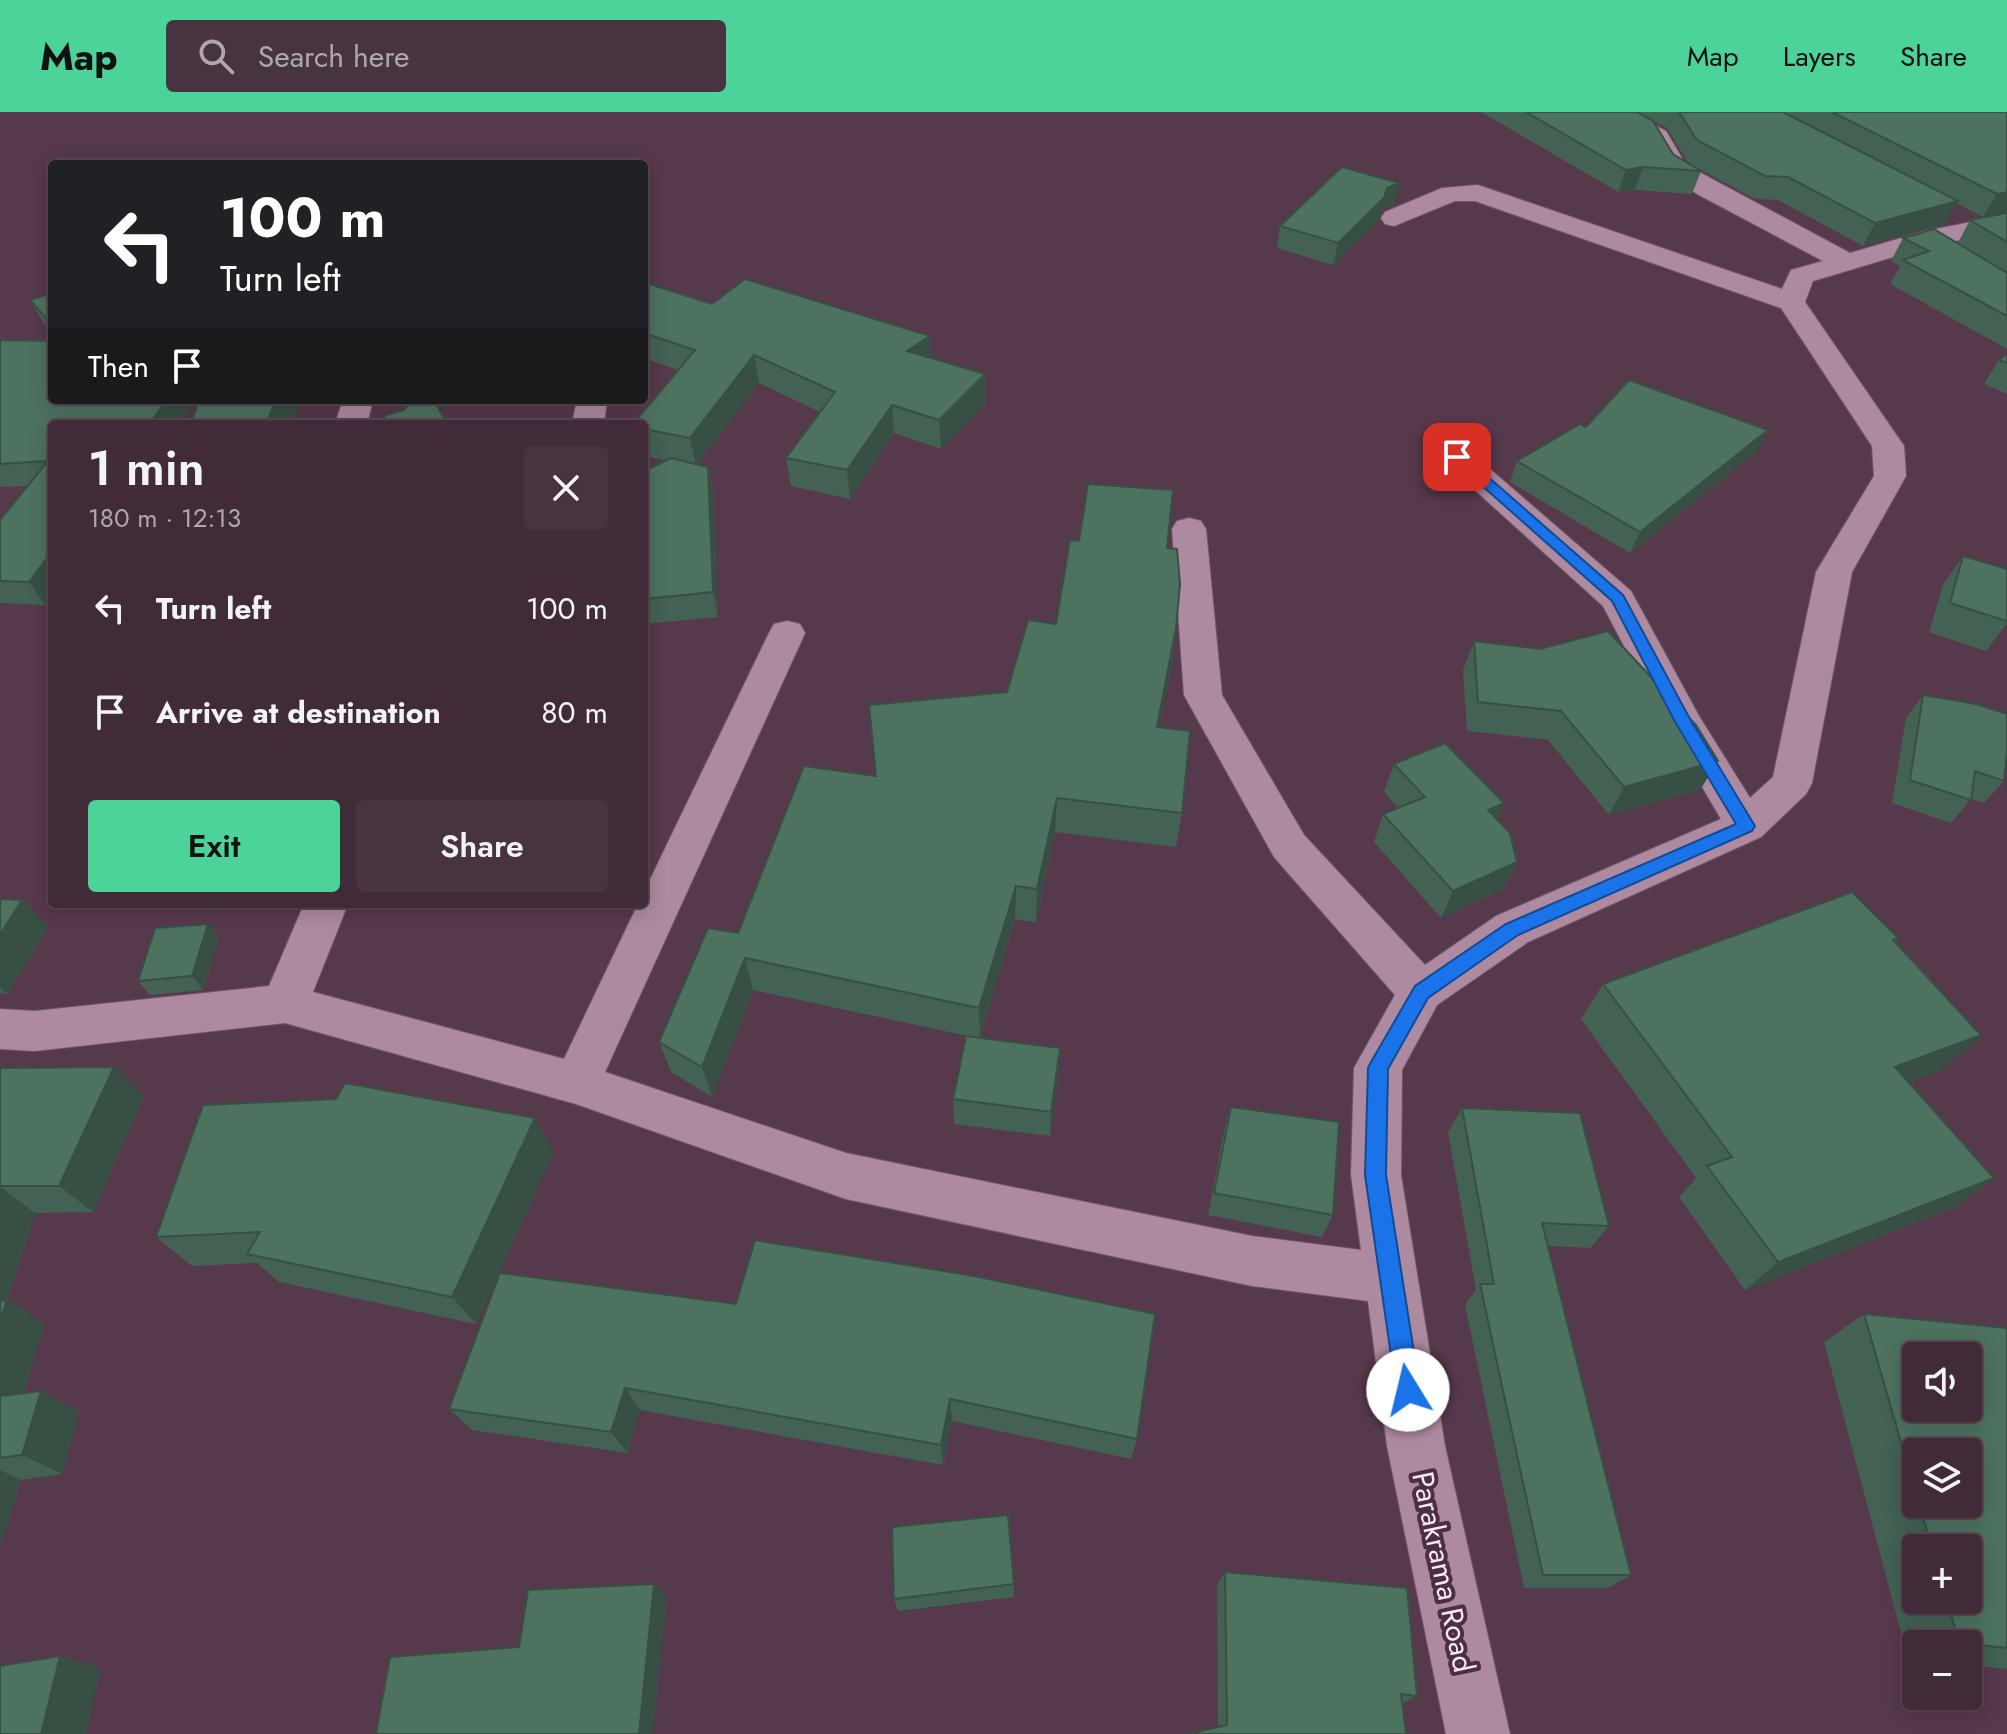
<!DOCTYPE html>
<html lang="en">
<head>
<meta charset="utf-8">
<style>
  :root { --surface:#412b39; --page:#483341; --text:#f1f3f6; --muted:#aea7ae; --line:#5a4753; --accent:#4cd39a }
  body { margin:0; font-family:Jost,sans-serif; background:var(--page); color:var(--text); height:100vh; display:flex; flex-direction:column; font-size:30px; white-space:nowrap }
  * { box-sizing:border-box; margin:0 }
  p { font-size:26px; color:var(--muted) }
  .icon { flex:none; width:44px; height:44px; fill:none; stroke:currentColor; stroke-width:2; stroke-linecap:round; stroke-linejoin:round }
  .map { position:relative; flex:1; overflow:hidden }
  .panel { position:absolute; left:48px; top:308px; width:600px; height:488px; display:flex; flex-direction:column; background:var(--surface); border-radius:8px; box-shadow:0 4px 20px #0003,0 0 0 2px var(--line) }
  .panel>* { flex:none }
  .banner { position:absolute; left:48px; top:48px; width:600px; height:244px; border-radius:8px; box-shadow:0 4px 20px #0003,0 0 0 2px var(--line); background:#202124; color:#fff; overflow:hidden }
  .fabs { position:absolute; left:1902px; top:1230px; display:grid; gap:16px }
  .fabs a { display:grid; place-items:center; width:80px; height:80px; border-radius:8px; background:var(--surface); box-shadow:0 4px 20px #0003,0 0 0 2px var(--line); font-size:40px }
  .pin { position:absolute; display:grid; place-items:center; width:68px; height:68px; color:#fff; margin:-34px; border-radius:16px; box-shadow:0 4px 12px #0006 }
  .me { position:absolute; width:88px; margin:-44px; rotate:351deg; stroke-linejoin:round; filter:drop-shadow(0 0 6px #0008) }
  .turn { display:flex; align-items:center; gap:28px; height:168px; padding:0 40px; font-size:36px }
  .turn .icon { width:104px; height:104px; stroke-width:2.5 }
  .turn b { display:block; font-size:56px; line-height:68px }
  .then { display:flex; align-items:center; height:76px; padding:0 40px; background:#0003; gap:16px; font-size:30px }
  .round { display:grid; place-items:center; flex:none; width:84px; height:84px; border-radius:8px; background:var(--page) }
  .overview { display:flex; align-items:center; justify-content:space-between; height:136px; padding:0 40px }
  h1 { font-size:48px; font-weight:600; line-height:60px }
  .button { display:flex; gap:16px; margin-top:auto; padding:16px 40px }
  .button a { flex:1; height:92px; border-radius:8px; background:var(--accent); color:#111; font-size:32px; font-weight:600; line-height:92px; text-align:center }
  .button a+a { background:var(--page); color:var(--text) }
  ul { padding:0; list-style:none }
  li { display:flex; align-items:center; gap:24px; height:104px; padding:0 40px }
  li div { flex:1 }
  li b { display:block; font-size:30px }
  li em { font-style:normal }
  header { display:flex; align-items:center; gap:48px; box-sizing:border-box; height:112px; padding:0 40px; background:var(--accent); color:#111 }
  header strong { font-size:38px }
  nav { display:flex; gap:44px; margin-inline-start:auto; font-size:28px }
  .search { width:560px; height:72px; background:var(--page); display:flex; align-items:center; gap:20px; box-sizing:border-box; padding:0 28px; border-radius:8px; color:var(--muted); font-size:30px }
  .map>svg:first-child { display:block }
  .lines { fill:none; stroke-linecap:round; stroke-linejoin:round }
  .minor-casing { stroke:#715868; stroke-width:2 }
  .minor { fill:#ad8a9f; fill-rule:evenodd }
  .wall { fill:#436253; fill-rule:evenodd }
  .shaded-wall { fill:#375043 }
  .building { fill:#4e7260; stroke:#375043; stroke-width:2; fill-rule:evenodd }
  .route { fill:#1a73e8; stroke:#114b97; stroke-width:2 }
  .labels { text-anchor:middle; stroke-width:8; stroke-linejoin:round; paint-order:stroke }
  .street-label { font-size:30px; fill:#fae7f2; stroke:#4c2f41 }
</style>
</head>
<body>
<header>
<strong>Map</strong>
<div class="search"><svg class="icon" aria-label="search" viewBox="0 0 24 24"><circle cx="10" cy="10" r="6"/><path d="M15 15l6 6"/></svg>Search here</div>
<nav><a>Map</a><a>Layers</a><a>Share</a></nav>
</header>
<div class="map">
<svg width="2007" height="1622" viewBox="0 0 2007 1622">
  <rect width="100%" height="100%" fill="#57394c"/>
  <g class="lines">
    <defs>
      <g id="minor">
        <polygon points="1599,0 1629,0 1666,19 1686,53 1850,141 1925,119 2007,103 2007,119 1930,134 1813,169 1805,190 1904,334 1906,364 1852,460 1812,671 1806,682 1761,725 1528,830 1437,893 1402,958 1401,1063 1445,1334 1510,1622 1446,1622 1387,1334 1368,1189 1252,1174 846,1087 576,992 285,911 35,939 0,937 0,897 35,899 269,874 304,792 348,792 313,880 564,947 638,792 644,792 644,780 769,521 774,512 787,509 800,512 805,521 605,960 846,1041 1252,1124 1361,1138 1351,1063 1354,956 1395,883 1274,745 1184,583 1172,417 1177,409 1189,406 1201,409 1206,417 1222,583 1304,723 1425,853 1496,804 1721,707 1663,608 1603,494 1446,352 1441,345 1446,338 1457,335 1468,338 1631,479 1699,604 1750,686 1773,665 1816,460 1874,364 1872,334 1781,196 1475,89 1455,89 1394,114 1385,112 1381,106 1385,100 1442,76 1478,73 1782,177 1791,158 1823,149 1699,83 1667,63 1647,29 1603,5"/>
        <polygon points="343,288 373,288 367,312 335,312"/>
        <polygon points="577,288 607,288 604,312 572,312"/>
      </g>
    </defs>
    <use href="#minor" class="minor-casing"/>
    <use href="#minor" class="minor"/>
  </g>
  <g class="wall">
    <polygon points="1481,0 2007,0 2007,237 1890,172 1900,154 1891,149 1903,126 1958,131 1970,108 2001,102 1983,105 1956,91 1945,112 1863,134 1778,88 1755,87 1688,51 1667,16 1653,9 1673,42 1701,59 1692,82 1635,78 1618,80"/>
    <polygon points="1399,71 1394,93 1382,98 1379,108 1333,153 1277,136 1280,114"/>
    <polygon points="644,175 931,246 986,291 941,337 894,321 850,387 791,374 786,346 820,300 759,271 697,352 708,355 713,380 718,505 644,512 644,359 665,348 644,344 644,312 678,258 644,246"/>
    <polygon points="52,181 52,220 43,210 30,188"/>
    <polygon points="0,228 52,288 196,288 178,312 52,312 45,493 0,491 0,408 28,374 0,375"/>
    <polygon points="2007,242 2007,282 1984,272 1999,248"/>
    <polygon points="1586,315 1757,339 1630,441 1510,370 1517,349"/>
    <polygon points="1167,436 1176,516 1172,551 1159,615 1182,701 1176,735 1055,720 1036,810 1015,807 980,926 1060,936 1058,961 1050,1024 954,1012 953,987 977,926 753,878 712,985 671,960 659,930 738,821 876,664 1007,580 1056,512"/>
    <polygon points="1963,444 2007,457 2007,511 1986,539 1929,520 1943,473"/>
    <polygon points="1474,529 1718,649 1700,678 1609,703 1548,628 1467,619 1463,558"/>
    <polygon points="1923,583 2004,669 1984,691 1971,687 1951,711 1892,691 1906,606"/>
    <polygon points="1394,652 1504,691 1497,707 1517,750 1504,777 1441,806 1374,730 1383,702 1398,696 1384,680"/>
    <polygon points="0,787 22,788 48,815 7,882 0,881"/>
    <polygon points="208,812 218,825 203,878 150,883 138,869"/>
    <polygon points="1898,826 1894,830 1944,957 1908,970 1994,1066 1953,1096 1745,1178 1679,1085 1696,1066 1581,907 1603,872"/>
    <polygon points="0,956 144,984 93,1100 35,1101 7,1188 44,1212 24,1281 79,1300 62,1362 21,1368 0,1435"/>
    <polygon points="336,987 554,1039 476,1212 279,1170 257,1151 192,1154 156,1125"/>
    <polygon points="1231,995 1333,1103 1322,1125 1208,1103 1224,1019"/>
    <polygon points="1462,996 1609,1114 1590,1136 1548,1134 1631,1463 1608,1476 1524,1476 1465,1193 1476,1178 1448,1020"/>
    <polygon points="500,1161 1137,1327 1131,1347 952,1309 943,1353 640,1298 628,1341 472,1318 449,1297"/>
    <path d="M1864 1202 2007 1216V1557L1968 1553V1532H1916V1547H1908L1824 1230ZM1916 1340 1968 1392H1916ZM1916 1436H1968V1488H1916Z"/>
    <polygon points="1225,1460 1417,1584 1402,1592 1218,1615 1217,1473"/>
    <polygon points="1014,1472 1014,1485 898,1499 894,1487"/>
  </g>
  <g class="shaded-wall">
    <polygon points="1643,55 1635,78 1618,80 1626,58"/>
    <polygon points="1399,71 1394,93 1382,98 1379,108 1333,153 1338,131 1387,76"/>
    <polygon points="2007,80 2007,101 1983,105 1997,82"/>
    <polygon points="1958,89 1945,112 1863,134 1875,111"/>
    <polygon points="930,224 932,252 907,239"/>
    <polygon points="754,243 759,271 696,354 690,326"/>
    <polygon points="985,262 986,291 941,337 939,308"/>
    <polygon points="167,288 196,288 178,312 149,312"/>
    <polygon points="276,288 293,288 298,299 292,312 266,312"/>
    <polygon points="892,293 894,321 850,387 847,358"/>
    <polygon points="1768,318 1757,339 1630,441 1640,420"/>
    <polygon points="708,355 713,380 718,505 713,480"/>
    <polygon points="52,439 52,483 45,493 29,470"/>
    <polygon points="1176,516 1172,551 1152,649 1157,615"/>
    <polygon points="1718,649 1700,678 1609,703 1624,675"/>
    <polygon points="1057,686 1055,720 1036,810 1037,777"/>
    <polygon points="1504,691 1491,719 1488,698"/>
    <polygon points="1517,750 1504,777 1441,806 1453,779"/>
    <polygon points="1016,774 1015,807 980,926 979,896"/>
    <polygon points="22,788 48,815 7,882 0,875 0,823"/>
    <polygon points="208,812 218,825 203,878 192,864"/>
    <polygon points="745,846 753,878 712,985 702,955"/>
    <polygon points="1981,923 1944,957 1860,988 1895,955"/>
    <polygon points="1060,936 1058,961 1050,1024 1051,1000"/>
    <polygon points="114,955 144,984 93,1100 59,1074"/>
    <polygon points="535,1006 554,1039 476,1212 452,1185"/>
    <polygon points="1994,1066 1953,1096 1745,1178 1778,1150"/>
    <polygon points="0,1075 35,1101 7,1188 44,1212 16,1308 0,1299"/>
    <polygon points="625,1276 640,1298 628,1341 611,1320"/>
    <polygon points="41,1279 79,1300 62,1362 22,1343"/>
    <polygon points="950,1287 952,1309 943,1353 941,1333"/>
    <polygon points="0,1358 21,1368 0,1435"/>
    <polygon points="654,1472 667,1485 653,1622 639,1622"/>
    <polygon points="60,1544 101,1556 86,1622 41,1622"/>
  </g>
  <g class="building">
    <polygon points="1526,0 1637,0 1653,9 1673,42 1701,59 1643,55 1626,58"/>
    <polygon points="1679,0 1783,0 1958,89 1875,111 1788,65 1765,64 1697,28"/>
    <polygon points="1832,0 2007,0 2007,80 1997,82"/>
    <polygon points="1342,55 1399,71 1387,76 1384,86 1338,131 1280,114"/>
    <polygon points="2007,101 2007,130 1970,108"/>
    <polygon points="1934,117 2007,161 2007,204 1903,148 1929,139 1903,126"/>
    <polygon points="745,167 930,224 907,239 985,262 939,308 892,293 847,358 786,346 835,280 754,243 690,326 644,317 644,312 633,312 695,238 644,221 644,175 649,172 712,192"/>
    <polygon points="52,181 52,213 30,188"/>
    <polygon points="0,228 52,229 52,288 167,288 149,312 52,312 52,439 29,470 0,469 0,408 48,349 0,352"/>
    <polygon points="2007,242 2007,251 1999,248"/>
    <polygon points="1629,268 1768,318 1640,420 1517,349 1580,312 1586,315"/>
    <polygon points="199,288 276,288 266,312 191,312"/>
    <polygon points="410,290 435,290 447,312 388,312 384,304 404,298"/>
    <polygon points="671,346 708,355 713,480 644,487 644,359"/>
    <polygon points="1088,372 1173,378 1167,436 1177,437 1180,472 1176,516 1157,615 1190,619 1182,701 1057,686 1037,777 1016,774 979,896 745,846 702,955 659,930 708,816 738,821 804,654 876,664 869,593 1007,580 1028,508 1056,512 1070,428 1079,429"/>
    <polygon points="1963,444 2007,457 2007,509 1950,491"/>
    <polygon points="1608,519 1696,613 1718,649 1624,675 1561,599 1478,590 1474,529 1540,537"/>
    <polygon points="1923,583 1976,592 2007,602 2007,639 2004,669 1975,659 1971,688 1910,668"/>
    <polygon points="1445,631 1504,691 1488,698 1510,721 1517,750 1453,779 1383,702 1425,685 1394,652"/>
    <polygon points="1852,780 1898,826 1893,828 1981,923 1895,955 1994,1066 1778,1150 1707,1054 1732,1045 1603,872"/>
    <polygon points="0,787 22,788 0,823"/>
    <polygon points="208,812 192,864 138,869 155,816"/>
    <polygon points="966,924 1060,936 1051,1000 953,987"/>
    <polygon points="114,955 59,1074 0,1074 0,956"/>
    <polygon points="345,971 535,1006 452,1185 247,1142 260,1120 156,1125 203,993 336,987"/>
    <polygon points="1231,995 1339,1010 1333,1103 1214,1081"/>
    <polygon points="1462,996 1580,1001 1609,1114 1542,1111 1631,1463 1543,1463 1480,1172 1494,1172"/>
    <polygon points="755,1128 974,1164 1155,1202 1137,1327 950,1287 941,1333 625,1276 611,1320 449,1297 500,1161 736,1192"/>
    <polygon points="7,1188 0,1209 0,1189"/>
    <path d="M1864 1202 2007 1216V1536L1959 1531 1947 1488H1968V1436H1932L1919 1392H1968V1340H1916V1382ZM1916 1244H1968V1296H1916Z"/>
    <polygon points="41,1279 22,1343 0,1346 0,1284"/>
    <polygon points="1008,1403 1014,1472 894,1487 892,1415"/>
    <polygon points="1225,1460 1407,1476 1417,1584 1401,1582 1406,1622 1188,1622 1227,1613"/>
    <polygon points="654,1472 639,1622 376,1622 390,1545 519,1535 528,1478"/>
    <polygon points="60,1544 41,1622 0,1622 0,1554"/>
  </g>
  <polygon class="route" points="1452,342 1462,342 1623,483 1690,607 1755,714 1752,719 1518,823 1428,886 1388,957 1386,1063 1420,1278 1416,1287 1408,1290 1400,1287 1396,1278 1365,1063 1368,956 1371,950 1415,874 1506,812 1736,712 1674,608 1612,489 1452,347"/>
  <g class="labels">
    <g class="street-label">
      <text transform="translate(1443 1460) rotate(78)" y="10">Parakrama Road</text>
    </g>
  </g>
</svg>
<div class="fabs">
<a><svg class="icon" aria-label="sound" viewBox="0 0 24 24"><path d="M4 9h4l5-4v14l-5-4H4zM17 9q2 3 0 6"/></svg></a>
<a><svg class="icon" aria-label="layers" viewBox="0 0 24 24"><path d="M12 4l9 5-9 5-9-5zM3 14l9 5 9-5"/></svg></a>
<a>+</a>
<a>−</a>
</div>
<div class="pin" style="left:1457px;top:345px;background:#d93025"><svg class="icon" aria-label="arrive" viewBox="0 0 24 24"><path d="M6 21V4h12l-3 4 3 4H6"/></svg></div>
<svg class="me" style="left:1408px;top:1278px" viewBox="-20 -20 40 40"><circle r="19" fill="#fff"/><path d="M0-13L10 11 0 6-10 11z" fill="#1a73e8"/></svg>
<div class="banner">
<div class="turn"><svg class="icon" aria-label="left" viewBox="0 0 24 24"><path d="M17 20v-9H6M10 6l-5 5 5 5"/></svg><div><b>100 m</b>Turn left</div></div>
<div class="then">Then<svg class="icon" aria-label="arrive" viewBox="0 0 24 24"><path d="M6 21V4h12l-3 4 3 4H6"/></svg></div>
</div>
<section class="panel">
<div class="overview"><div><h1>1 min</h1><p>180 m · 12:13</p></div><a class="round"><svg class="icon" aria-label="close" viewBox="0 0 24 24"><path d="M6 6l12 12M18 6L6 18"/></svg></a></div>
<ul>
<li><svg class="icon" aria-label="left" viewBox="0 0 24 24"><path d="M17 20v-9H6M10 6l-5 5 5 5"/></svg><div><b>Turn left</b></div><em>100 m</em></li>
<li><svg class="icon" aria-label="arrive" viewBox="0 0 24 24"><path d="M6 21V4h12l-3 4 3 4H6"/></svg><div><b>Arrive at destination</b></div><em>80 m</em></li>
</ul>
<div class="button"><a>Exit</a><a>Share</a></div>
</section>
</div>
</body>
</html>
